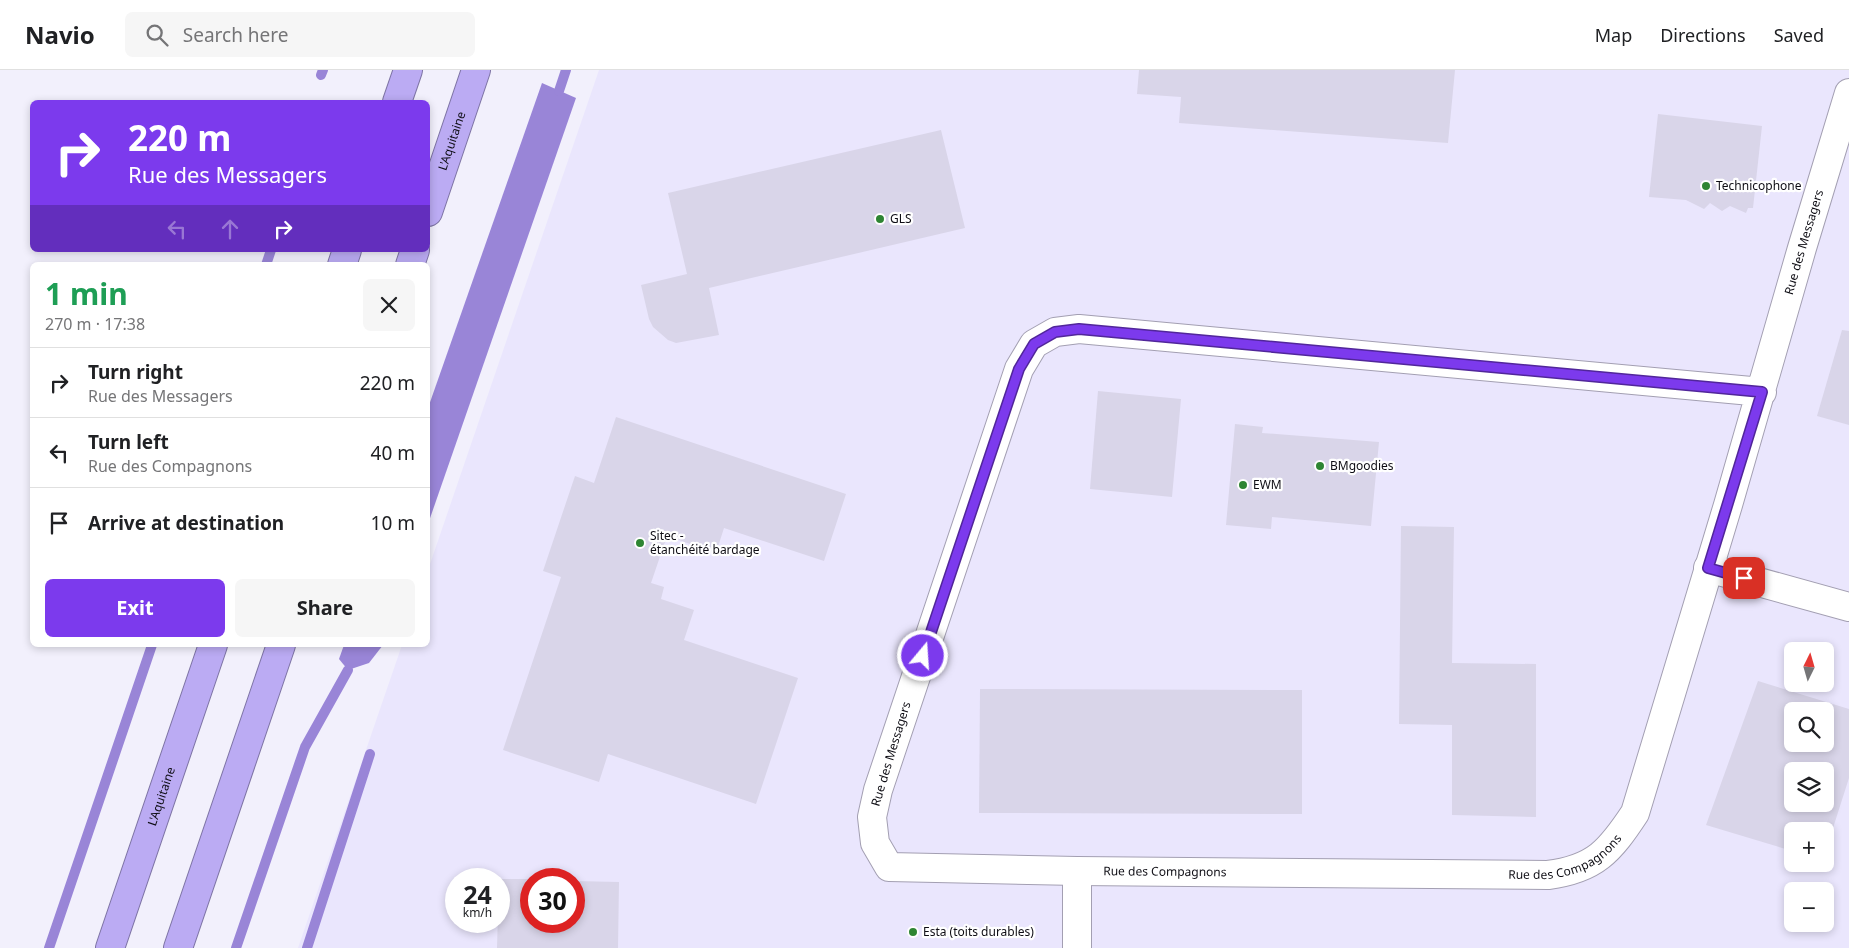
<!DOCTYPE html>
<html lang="en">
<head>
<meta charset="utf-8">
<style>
  :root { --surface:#fff; --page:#f6f6f6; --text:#202124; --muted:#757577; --line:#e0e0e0; --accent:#7c3aed }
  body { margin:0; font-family:"Noto Sans",sans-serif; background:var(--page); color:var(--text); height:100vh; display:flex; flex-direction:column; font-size:19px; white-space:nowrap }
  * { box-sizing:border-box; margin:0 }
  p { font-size:16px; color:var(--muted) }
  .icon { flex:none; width:28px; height:28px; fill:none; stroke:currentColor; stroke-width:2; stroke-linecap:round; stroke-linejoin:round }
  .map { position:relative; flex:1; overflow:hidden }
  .side { position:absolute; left:30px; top:192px; width:400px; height:385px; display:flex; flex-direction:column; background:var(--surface); border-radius:8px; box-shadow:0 2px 8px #0003 }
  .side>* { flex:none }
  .hud { position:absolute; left:30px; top:30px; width:400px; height:152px; border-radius:8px; box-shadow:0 2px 8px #0003; background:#7c3aed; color:#fff; overflow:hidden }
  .needle { width:32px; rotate:5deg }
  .tools { position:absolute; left:1784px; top:572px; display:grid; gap:10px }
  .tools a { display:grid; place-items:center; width:50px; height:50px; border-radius:8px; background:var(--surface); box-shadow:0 2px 8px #0003; font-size:25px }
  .speed { position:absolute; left:445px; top:798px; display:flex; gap:10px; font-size:25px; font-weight:700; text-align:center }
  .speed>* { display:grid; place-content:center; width:65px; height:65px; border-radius:50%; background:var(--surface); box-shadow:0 2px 8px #0003; line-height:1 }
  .speed small { font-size:12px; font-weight:400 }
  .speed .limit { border:8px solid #d22; background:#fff; color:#111 }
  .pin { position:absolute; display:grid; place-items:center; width:42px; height:42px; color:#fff; margin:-21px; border-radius:10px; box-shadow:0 2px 8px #0006 }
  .me { position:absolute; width:55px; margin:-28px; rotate:18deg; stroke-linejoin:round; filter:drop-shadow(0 0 4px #0008) }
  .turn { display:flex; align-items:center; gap:18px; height:105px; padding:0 15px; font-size:22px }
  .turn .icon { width:65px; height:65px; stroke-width:2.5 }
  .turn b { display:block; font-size:35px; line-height:42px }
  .lanes { display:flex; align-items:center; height:48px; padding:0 15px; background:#0003; justify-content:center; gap:25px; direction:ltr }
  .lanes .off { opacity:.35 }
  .round { display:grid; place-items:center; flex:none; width:52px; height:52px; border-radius:8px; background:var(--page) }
  .summary { display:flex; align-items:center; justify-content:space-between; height:85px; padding:0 15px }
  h1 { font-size:30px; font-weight:700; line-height:38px; color:#1e9e55 }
  .cta { display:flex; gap:10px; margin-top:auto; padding:10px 15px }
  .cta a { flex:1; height:58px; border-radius:8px; background:var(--accent); color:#fff; font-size:20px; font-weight:700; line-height:58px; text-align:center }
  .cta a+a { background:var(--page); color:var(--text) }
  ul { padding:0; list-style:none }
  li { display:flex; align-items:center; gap:15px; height:70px; padding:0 15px; border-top:1px solid var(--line) }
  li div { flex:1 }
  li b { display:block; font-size:19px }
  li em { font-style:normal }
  header { display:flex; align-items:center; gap:30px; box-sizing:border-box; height:70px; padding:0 25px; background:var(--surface); border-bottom:1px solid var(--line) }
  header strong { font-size:24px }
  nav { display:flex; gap:28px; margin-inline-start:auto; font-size:18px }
  .search { width:350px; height:45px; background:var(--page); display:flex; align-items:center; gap:12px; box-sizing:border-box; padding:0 18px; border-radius:8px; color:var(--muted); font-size:19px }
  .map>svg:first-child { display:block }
  .built { fill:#eae6fd; fill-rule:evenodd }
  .water { fill:#9985d7 }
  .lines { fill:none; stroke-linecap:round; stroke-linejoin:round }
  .stream { stroke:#9985d7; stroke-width:10 }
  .building { fill:#d9d5e9; fill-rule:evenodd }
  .minor-casing { stroke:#a39fb2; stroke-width:30 }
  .highway-casing { stroke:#7e74a5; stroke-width:30 }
  .minor { stroke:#fff; stroke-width:28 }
  .highway { stroke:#bbabf3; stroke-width:28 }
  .route-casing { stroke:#51269a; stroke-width:12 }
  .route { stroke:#7c3aed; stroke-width:9 }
  .poi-dot { fill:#2e8533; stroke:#fff; stroke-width:2 }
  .labels { text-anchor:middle; stroke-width:4.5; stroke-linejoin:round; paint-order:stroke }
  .street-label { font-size:12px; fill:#0e0d14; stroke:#fff }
  .poi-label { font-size:12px; fill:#0e0d14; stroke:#fff; text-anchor:start }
</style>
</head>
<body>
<header>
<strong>Navio</strong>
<div class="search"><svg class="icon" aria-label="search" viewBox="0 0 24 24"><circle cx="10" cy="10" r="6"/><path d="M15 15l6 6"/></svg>Search here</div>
<nav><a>Map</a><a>Directions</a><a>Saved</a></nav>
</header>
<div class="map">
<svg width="1849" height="878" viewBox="0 0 1849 878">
  <rect width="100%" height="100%" fill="#f2f0fc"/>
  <path class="built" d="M599 0H1849V878H298L402 575H428V500ZM1792 581H1825V614H1792ZM1792 641H1825V674H1792ZM1792 701H1825V734H1792ZM1792 761H1825V794H1792ZM456 809H499V851H456ZM531 809H574V851H531ZM1792 821H1825V854H1792Z"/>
  <g class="water">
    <polygon points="542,13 576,28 428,454 428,338"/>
    <polygon points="344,575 383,575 369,593 348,600 339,589"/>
  </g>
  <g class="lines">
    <g class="stream">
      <polyline points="321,5 323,0"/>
      <polyline points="559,21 566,0"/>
      <polyline points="266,195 271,180"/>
      <polyline points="49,878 152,575"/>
      <polyline points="236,878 305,677 348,600"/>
      <polyline points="307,878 370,684"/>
    </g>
  </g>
  <g class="building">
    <polygon points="1139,0 1455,0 1448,73 1179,53 1181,27 1137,24"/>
    <polygon points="1658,44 1762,56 1753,138 1748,138 1746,143 1730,136 1722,141 1710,133 1704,139 1686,130 1649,127"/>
    <polygon points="941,60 965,158 709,218 719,265 676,273 668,270 653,257 649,249 641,215 687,204 668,123"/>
    <polygon points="1842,260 1849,261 1849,355 1817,346"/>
    <polygon points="1098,321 1181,329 1172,427 1090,419"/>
    <polygon points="616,347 846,424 824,491 724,458 716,483 667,466 651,513 664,517 661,529 694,540 684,570 798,608 756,734 608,684 599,712 503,680 561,507 543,501 575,406 594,413"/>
    <polygon points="1235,354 1263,357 1262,363 1379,372 1371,456 1272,447 1271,459 1226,455"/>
    <polygon points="1401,456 1454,457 1452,593 1536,594 1536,747 1452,745 1452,655 1399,654"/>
    <path d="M1758 611 1849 639V708L1825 783V761H1792V781L1706 755ZM1792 641H1825V674H1792ZM1792 701H1825V734H1792Z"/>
    <polygon points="980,619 1302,620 1302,744 979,743"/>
    <polygon points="499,809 531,809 531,851 574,851 574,811 619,812 618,878 497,878"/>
  </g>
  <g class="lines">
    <defs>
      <g id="minor">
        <path id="s1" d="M1762 322 1079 259 1055 262 1034 274 1019 299 878 720 872 747 875 773 889 797 1077 801 1548 805C1595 799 1610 781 1635 743L1728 435 1802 178 1849 23"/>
        <polyline points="1708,498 1849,537"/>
        <polyline points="1077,878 1077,801"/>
      </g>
      <g id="highway">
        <polyline points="397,32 408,0"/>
        <path id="s2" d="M428 142 476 0"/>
        <polyline points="342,195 347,180"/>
        <polyline points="410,195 415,180"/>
        <path id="s3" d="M110 878 213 575"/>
        <polyline points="178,878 281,575"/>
      </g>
    </defs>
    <use href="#minor" class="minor-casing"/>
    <use href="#highway" class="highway-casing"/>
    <use href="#minor" class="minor"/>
    <use href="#highway" class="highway"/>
  </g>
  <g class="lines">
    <defs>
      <polyline id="route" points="923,586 1019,299 1034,274 1055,262 1079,259 1762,322 1708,498 1744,508"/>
    </defs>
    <use href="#route" class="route-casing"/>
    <use href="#route" class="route"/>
  </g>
  <g class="poi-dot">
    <circle cx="1706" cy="116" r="5"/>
    <circle cx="880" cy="149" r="5"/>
    <circle cx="1320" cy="396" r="5"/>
    <circle cx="1243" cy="415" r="5"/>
    <circle cx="640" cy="473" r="5"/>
    <circle cx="913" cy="862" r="5"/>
  </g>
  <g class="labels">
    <g class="street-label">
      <text dy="4" stroke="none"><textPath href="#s2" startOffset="75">L'Aquitaine</textPath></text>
      <text dy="4" stroke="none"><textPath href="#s1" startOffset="2655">Rue des Messagers</textPath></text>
      <text transform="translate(891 684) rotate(-73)" y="4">Rue des Messagers</text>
      <text dy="4" stroke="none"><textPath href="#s3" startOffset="160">L'Aquitaine</textPath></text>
      <text dy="4" stroke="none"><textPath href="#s1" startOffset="1970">Rue des Compagnons</textPath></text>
      <text dy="4" stroke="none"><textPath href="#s1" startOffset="1565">Rue des Compagnons</textPath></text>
    </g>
    <g class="poi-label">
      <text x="1716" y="120">Technicophone</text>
      <text x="890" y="153">GLS</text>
      <text x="1330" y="400">BMgoodies</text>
      <text x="1253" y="419">EWM</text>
      <text x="650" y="470">Sitec -<tspan x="650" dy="14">étanchéité bardage</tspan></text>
      <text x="923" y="866">Esta (toits durables)</text>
    </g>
  </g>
</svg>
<div class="tools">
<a><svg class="needle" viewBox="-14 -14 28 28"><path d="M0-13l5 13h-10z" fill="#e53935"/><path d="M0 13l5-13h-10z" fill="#757577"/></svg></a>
<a><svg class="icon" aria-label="search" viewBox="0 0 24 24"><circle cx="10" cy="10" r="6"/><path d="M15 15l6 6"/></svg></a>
<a><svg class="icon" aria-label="layers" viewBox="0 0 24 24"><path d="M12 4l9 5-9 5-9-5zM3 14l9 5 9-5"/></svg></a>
<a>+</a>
<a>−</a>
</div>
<div class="speed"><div>24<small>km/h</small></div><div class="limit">30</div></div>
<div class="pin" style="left:1744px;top:508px;background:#d93025"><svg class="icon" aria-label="arrive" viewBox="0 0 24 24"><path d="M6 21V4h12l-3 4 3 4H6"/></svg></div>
<svg class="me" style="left:923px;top:586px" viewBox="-20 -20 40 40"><circle r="17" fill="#7c3aed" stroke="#fff" stroke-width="3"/><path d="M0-11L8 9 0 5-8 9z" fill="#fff"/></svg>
<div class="hud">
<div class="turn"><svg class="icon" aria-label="right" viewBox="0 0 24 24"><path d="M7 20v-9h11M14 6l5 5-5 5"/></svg><div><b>220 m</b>Rue des Messagers</div></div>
<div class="lanes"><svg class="icon off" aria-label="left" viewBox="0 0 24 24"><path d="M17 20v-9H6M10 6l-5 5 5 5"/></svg><svg class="icon off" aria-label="ahead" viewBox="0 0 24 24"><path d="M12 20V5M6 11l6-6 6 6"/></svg><svg class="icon" aria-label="right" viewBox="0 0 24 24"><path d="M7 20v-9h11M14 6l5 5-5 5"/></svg></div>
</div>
<section class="side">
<div class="summary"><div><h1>1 min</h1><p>270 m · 17:38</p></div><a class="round"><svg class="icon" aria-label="close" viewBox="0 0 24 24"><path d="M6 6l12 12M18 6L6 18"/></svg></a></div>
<ul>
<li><svg class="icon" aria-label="right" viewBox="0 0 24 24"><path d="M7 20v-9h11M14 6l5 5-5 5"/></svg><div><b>Turn right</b><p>Rue des Messagers</p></div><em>220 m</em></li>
<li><svg class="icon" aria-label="left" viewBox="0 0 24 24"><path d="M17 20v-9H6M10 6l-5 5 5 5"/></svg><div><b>Turn left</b><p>Rue des Compagnons</p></div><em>40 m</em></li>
<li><svg class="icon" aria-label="arrive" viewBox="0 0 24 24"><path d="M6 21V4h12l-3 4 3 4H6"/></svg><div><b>Arrive at destination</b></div><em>10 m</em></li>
</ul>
<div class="cta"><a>Exit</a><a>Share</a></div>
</section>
</div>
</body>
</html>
